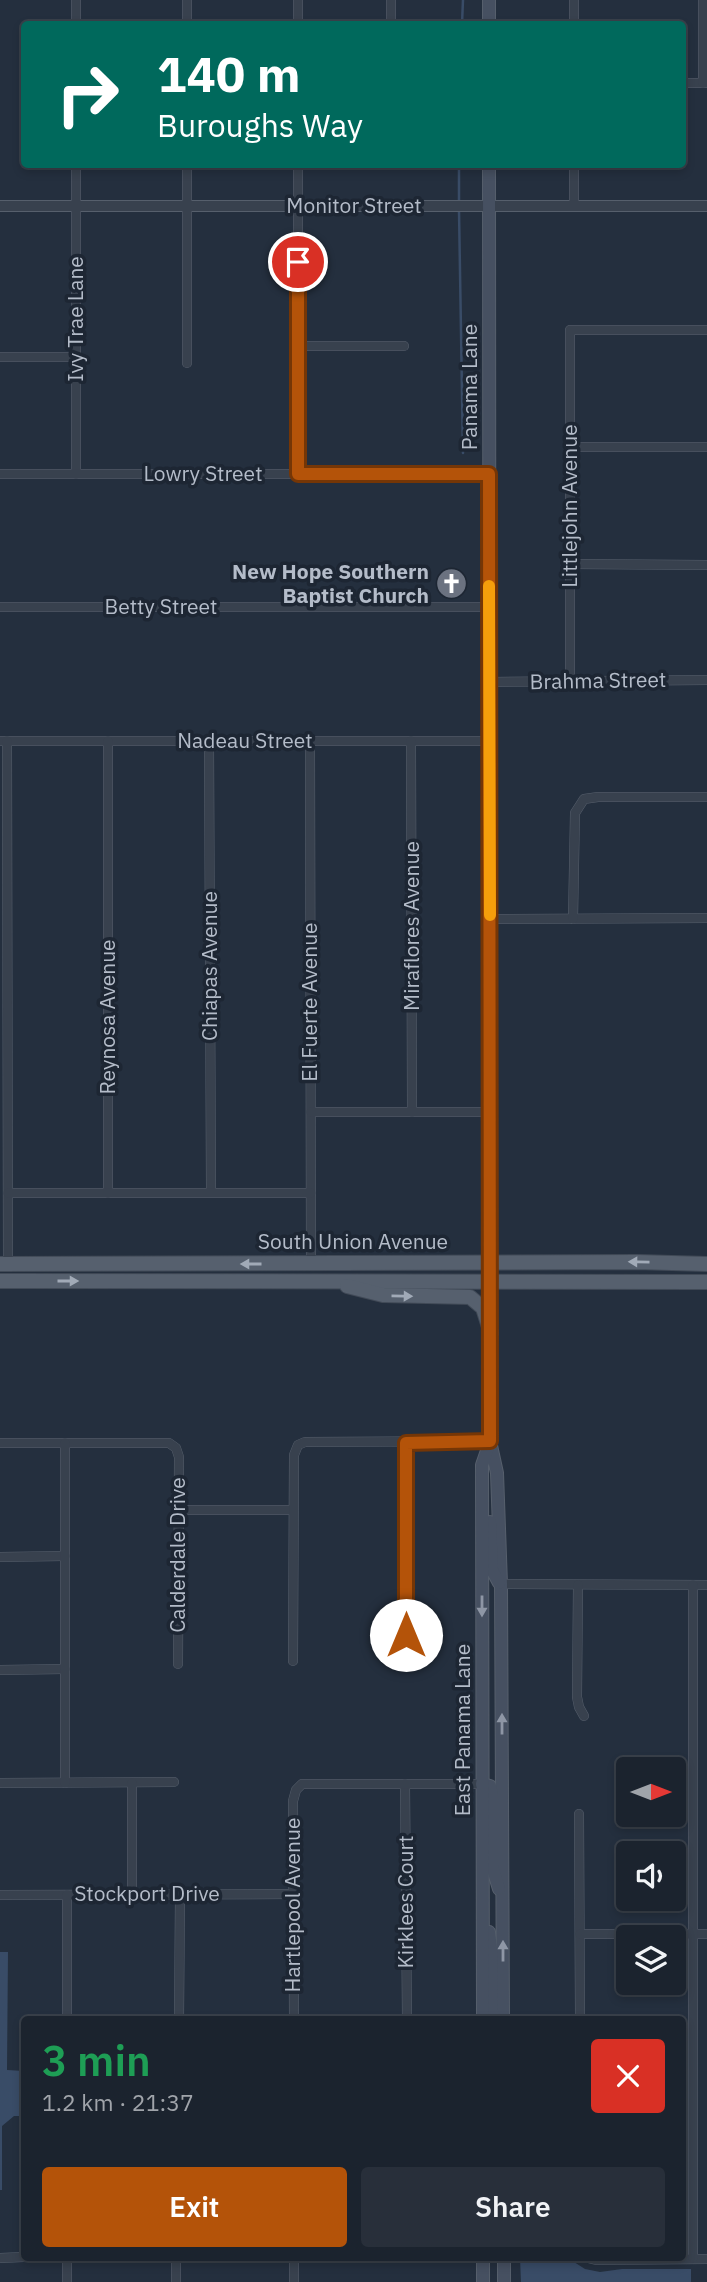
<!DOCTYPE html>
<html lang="en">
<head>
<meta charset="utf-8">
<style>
  :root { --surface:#1b232e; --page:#282f3a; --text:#f1f3f6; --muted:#a0a4aa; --line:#39404a; --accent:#b45309 }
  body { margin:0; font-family:"IBM Plex Sans",sans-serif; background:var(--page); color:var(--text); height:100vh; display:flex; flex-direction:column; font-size:26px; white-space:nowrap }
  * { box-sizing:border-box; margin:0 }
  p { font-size:23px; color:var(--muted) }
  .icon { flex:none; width:38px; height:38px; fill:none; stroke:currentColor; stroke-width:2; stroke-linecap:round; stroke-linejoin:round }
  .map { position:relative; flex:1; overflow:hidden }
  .drawer { position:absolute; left:21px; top:2016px; width:665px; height:245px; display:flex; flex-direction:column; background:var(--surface); border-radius:7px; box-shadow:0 4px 10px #0003,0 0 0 2px var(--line) }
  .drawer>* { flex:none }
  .top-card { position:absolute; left:21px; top:21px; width:665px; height:147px; border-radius:7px; box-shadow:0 4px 10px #0003,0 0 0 2px var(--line); background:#00695c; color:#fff; overflow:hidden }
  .needle { width:46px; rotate:90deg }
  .tools { position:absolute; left:616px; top:1757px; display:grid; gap:14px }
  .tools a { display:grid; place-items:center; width:70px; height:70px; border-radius:7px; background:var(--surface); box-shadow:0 4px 10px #0003,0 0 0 2px var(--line); font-size:35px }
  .pin { position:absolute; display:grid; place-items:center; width:60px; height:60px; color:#fff; margin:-30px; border:4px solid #fff; border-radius:50%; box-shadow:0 2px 7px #0007 }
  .me { position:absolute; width:77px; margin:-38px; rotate:0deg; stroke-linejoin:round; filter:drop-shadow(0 0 5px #0008) }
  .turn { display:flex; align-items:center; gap:24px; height:147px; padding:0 21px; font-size:32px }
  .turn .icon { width:91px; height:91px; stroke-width:2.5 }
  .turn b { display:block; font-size:49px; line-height:60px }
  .round { display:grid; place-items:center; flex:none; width:74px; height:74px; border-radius:7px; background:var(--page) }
  .headline { display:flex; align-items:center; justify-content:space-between; height:119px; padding:0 21px }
  h1 { font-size:42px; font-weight:600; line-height:52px; color:#1e9e55 }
  .cta { display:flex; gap:14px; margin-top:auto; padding:14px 21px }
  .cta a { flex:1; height:80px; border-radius:7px; background:var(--accent); color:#fff; font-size:28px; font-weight:600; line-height:80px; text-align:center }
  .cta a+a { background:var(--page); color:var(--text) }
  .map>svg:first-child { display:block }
  .water { fill:#394c67 }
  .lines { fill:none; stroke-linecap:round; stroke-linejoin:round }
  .stream { stroke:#394c67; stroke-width:2.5 }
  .minor-casing { stroke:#565f6c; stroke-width:10 }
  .tertiary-casing { stroke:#565f6c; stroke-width:12 }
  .secondary-casing { stroke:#565f6c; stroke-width:14 }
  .primary-casing { stroke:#414a57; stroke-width:16 }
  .minor { stroke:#38414e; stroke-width:9 }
  .tertiary { stroke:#38414e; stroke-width:10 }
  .secondary { stroke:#465061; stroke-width:12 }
  .primary { stroke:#56606e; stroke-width:14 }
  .oneway { fill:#a1aab7 }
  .oneway2 { fill:#8e96a5 }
  .route-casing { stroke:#753606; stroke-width:18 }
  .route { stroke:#b45309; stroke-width:12 }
  .slow { stroke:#f59e0b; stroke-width:12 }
  .labels { text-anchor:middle; stroke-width:7; stroke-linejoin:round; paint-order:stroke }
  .street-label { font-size:21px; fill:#b4bcc9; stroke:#1d2633 }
  .poi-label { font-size:21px; font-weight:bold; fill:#b4bcc9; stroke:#1d2633; text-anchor:end }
</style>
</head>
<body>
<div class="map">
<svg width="707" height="2282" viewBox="0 0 707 2282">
  <rect width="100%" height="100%" fill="#242f3e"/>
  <g class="water">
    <polygon points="0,1952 8,1952 7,2070 24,2071 24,2116 14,2116 2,2126 2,2190 0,2190"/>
    <polygon points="520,2258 572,2258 574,2262 585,2269 600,2272 622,2269 691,2269 691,2282 521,2282"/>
  </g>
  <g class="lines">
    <g class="stream">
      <polyline points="462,24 463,0"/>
      <polyline points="459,164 459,203"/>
      <polyline points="459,210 463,453"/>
    </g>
    <defs>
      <g id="minor">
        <polyline points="76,0 76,24"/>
        <polyline points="187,0 187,24"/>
        <polyline points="298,0 298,24"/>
        <polyline points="391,0 391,24"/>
        <polyline points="574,24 574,0"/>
        <polyline points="682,83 707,83"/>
        <polyline points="703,83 703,0"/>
        <polyline points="76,164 76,474"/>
        <polyline points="187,164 187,363"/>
        <polyline points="298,164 298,474"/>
        <polyline points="574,164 574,206"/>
        <polyline points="298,346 404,346"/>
        <polyline points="0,357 76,357"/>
        <polyline points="570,447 707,447"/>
        <polyline points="0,474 489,474"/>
        <polyline points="570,564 707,565"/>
        <polyline points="0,607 490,607"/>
        <polyline points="490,682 707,680"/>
        <polyline points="570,682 570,330 707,330"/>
        <polyline points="0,741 490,741"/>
        <polyline points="7,741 8,1264"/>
        <polyline points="108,741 108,1193"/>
        <polyline points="209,741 211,1192"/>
        <polyline points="310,741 311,1264"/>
        <polyline points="411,741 412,1112"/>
        <polyline points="490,919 707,918"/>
        <polyline points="573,919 575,813 584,799 598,797 707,797"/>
        <polyline points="311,1112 490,1112"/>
        <polyline points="8,1193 311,1193"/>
        <polyline points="0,1443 169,1443 176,1448 179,1457 178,1664"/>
        <polyline points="406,1443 406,1662"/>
        <polyline points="178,1510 293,1510"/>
        <polyline points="0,1557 65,1556"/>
        <polyline points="501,1584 707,1585"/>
        <polyline points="578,1585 577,1697 579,1707 584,1716"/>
        <polyline points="293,1661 294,1455 298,1445 305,1442 490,1441"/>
        <polyline points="0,1670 65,1669"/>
        <polyline points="0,1783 174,1782"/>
        <polyline points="65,1783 65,1443"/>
        <polyline points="405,1784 407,2020"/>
        <polyline points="579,1814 580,2020"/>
        <polyline points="0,1895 294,1894"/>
        <polyline points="67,1895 67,2020"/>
        <polyline points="132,1895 132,1783"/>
        <polyline points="580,1934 707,1934"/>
        <polyline points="179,2020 180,1894"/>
        <polyline points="294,2020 293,1801 296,1790 302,1784 482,1784"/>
        <polyline points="0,2258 24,2257"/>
        <polyline points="67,2258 67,2282"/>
        <polyline points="176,2258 176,2282"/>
        <polyline points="294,2258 294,2282"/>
        <polyline points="588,2258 596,2260 707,2259"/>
        <polyline points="693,2258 693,1585"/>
      </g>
      <polyline id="tertiary" points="0,206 707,206"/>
      <g id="secondary">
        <polyline points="489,0 489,24"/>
        <polyline points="489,164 490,1441 497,1473 501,1584 503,2020"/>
        <polyline points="490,1522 492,1570 499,1583"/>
        <polyline points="482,1784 490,1786 492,1794 492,1866 499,1889"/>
        <polyline points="489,1932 491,1948 492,2011 495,2020"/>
        <polyline points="483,2020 482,1465 490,1442"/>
        <polyline points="504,2258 504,2282"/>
        <polyline points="483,2282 483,2258"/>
      </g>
      <g id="primary">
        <polyline points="0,1264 637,1262 707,1264"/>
        <polyline points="0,1281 707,1282"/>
        <polyline points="347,1286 383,1295 470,1297 483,1308 491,1333"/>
      </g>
    </defs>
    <use href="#minor" class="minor-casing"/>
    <use href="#tertiary" class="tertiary-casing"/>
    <use href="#secondary" class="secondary-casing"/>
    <use href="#primary" class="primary-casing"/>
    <use href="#minor" class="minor"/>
    <use href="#tertiary" class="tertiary"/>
    <use href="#secondary" class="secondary"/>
    <use href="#primary" class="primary"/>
  </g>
  <defs><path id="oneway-solid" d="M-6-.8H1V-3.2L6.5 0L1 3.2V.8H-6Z" transform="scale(1.75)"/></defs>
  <g class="oneway">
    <use href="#oneway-solid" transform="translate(639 1262) rotate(-179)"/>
    <use href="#oneway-solid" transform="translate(251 1264) rotate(180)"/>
    <use href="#oneway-solid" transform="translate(68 1281)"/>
    <use href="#oneway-solid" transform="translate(402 1296) rotate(1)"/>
  </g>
  <g class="oneway2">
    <use href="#oneway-solid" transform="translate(482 1606) rotate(90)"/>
    <use href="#oneway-solid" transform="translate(502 1724) rotate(-90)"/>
    <use href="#oneway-solid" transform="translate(503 1951) rotate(-90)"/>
  </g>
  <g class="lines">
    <defs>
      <polyline id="route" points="298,262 298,474 489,474 490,1441 406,1443 406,1635"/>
    </defs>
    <use href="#route" class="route-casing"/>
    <use href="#route" class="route"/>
    <polyline class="slow" points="489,586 490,915"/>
  </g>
  <defs>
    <symbol id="church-disc" viewBox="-11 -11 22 22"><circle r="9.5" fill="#6b7280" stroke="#1d2633"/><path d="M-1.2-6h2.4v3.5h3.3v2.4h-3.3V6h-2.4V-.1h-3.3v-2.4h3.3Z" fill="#fff"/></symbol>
  </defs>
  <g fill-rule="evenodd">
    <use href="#church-disc" x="434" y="566" width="35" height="35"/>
  </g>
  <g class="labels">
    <g class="street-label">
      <text x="354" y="213">Monitor Street</text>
      <text transform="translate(76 319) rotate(-90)" y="7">Ivy Trae Lane</text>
      <text transform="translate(470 387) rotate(-90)" y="7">Panama Lane</text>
      <text x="203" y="481">Lowry Street</text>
      <text transform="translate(570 506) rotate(-90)" y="7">Littlejohn Avenue</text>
      <text x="161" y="614">Betty Street</text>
      <text transform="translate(598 681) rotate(-1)" y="7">Brahma Street</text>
      <text x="245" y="748">Nadeau Street</text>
      <text transform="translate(412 926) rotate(-90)" y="7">Miraflores Avenue</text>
      <text transform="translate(210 966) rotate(-90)" y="7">Chiapas Avenue</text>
      <text transform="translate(310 1002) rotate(-90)" y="7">El Fuerte Avenue</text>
      <text transform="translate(108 1017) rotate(-90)" y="7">Reynosa Avenue</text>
      <text x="353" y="1249">South Union Avenue</text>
      <text transform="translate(178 1555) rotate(-90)" y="7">Calderdale Drive</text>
      <text transform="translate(463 1730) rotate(-90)" y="7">East Panama Lane</text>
      <text x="147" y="1901">Stockport Drive</text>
      <text transform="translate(406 1902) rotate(-90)" y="7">Kirklees Court</text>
      <text transform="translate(293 1905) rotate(-90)" y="7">Hartlepool Avenue</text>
    </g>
    <g class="poi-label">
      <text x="429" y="579">New Hope Southern<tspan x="429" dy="24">Baptist Church</tspan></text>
    </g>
  </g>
</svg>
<div class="tools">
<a><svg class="needle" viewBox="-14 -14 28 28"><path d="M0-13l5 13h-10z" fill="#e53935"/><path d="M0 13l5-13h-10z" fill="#a0a4aa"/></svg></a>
<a><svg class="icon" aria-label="sound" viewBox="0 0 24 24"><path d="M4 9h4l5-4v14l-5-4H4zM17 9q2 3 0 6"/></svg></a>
<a><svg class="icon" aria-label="layers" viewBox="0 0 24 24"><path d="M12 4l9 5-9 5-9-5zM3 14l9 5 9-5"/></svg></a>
</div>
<div class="pin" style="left:298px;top:262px;background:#d93025"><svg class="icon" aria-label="arrive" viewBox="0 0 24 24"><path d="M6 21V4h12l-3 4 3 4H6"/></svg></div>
<svg class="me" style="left:406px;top:1635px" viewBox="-20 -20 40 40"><circle r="19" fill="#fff"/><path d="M0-13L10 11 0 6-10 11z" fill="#b45309"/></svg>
<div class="top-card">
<div class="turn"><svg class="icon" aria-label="right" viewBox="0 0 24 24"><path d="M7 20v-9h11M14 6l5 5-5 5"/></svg><div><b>140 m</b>Buroughs Way</div></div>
</div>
<section class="drawer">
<div class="headline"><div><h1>3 min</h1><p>1.2 km · 21:37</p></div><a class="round" style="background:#d93025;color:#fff"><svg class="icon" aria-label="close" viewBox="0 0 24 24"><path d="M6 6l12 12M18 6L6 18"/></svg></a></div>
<div class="cta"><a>Exit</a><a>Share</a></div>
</section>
</div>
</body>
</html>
